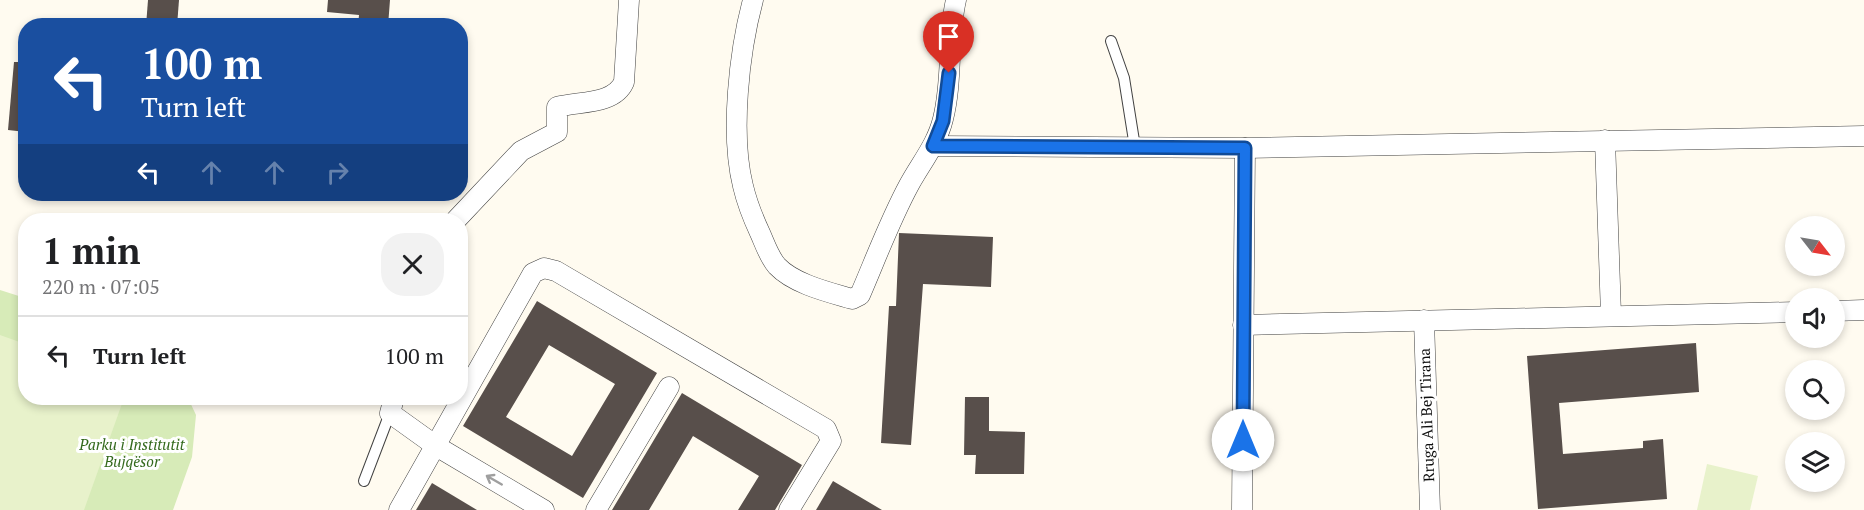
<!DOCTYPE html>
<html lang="en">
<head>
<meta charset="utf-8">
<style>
  :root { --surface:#fff; --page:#f2f2f2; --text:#202124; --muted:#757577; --line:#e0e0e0 }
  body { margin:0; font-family:"PT Serif",serif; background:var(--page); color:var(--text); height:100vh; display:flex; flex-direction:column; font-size:22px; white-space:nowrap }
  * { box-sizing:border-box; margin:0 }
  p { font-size:20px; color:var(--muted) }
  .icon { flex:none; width:33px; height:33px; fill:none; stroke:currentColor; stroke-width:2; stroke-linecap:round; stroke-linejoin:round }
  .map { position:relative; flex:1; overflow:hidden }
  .drawer { position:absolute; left:18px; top:213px; width:450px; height:192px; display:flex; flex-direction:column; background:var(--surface); border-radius:24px; box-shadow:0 3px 9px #0003 }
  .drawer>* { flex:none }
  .top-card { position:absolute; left:18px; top:18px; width:450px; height:183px; border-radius:24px; box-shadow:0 3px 9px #0003; background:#1a4fa0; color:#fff; overflow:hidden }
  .needle { width:39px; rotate:121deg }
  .fabs { position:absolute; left:1785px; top:216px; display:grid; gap:12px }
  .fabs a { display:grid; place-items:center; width:60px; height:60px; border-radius:50%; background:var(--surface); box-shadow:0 3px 9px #0003; font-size:30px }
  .pin { position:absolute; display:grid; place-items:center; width:51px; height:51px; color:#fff; margin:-62px -26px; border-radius:50% 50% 50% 0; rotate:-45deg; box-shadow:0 0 6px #0007 }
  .pin .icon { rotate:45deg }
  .me { position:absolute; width:66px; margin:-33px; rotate:0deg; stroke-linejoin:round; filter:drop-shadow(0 0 4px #0008) }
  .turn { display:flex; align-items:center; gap:21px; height:126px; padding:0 24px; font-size:27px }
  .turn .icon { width:78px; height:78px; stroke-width:2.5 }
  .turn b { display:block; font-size:42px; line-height:51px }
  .lanes { display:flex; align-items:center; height:57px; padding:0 24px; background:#0003; justify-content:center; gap:30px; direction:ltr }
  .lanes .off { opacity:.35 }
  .round { display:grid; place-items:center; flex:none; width:63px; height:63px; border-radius:24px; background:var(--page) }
  .head { display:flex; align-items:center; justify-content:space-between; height:102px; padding:0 24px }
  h1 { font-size:36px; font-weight:700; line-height:45px }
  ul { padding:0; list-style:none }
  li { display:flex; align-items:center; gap:18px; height:78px; padding:0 24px; border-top:2px solid var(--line) }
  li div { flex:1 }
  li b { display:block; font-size:22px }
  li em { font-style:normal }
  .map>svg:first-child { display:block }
  .green { fill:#d7ebb8 }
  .pitch { fill:#e8f2cb }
  .building { fill:#584f4b; fill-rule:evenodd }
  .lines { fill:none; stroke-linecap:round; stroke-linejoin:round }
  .lane-casing { stroke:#424242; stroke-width:12 }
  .street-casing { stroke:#424242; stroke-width:21 }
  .lane { stroke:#fff; stroke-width:10 }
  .street { stroke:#fff; stroke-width:20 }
  .oneway { stroke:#9f9f9f }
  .route-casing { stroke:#114b97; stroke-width:15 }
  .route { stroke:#1a73e8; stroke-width:10 }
  .labels { text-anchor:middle; stroke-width:6; stroke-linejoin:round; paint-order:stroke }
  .street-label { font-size:15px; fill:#0f0f0f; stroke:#fff }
  .park-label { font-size:15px; font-style:italic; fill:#33691c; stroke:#fff }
</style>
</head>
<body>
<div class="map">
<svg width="1864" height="510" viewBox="0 0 1864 510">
  <rect width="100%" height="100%" fill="#fffbf0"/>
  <polygon class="green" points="0,290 25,298 26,398 188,398 196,415 192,457 173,510 0,510"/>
  <g class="pitch">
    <polygon points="0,335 25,344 26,398 124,398 84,510 0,510"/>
    <polygon points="1707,464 1758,476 1750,510 1697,510"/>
  </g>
  <g class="building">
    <polygon points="148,0 179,0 177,26 146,26"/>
    <polygon points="328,0 390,0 388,26 358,26 359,15 327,12"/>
    <polygon points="14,62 26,62 26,132 8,130"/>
    <polygon points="899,233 993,237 991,287 923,284 911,445 881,443 889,306 896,306"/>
    <path d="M537 301 657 373 583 498 463 426ZM549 345 615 384 572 456 506 417Z"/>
    <polygon points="1696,343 1699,392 1559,403 1563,454 1643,448 1643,441 1663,439 1667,499 1538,509 1527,356"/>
    <polygon points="682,393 802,465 775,510 738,510 759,476 693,436 649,510 612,510"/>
    <polygon points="965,397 989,397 989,431 1025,432 1024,474 975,474 976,455 964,455"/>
    <polygon points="833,481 882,510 816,510"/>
    <polygon points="432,483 477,510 416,510"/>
  </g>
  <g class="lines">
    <defs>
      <g id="lane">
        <polyline points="1111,41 1124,78 1135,147"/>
        <polyline points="364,481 390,413"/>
      </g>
      <g id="street">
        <path d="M753 0C739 52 730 134 743 186 747 203 753 218 760 233 765 244 769 257 777 266 794 284 828 292 852 299L860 295C876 258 890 220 909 185 921 163 937 144 943 119 953 80 947 39 956 0"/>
        <polyline points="1605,140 1611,315"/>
        <polyline points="933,146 1245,148 1864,136"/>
        <path d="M456 220 521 151 557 132V107C579 101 614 105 624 82L629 0"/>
        <polyline points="1834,311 1864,310"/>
        <polyline points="1424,320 1430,510"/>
        <polyline points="1243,325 1796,312"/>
        <polyline points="394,398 390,413 436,446 544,510"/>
        <polyline points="399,510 533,273 544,268 556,271 826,429 831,441 789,510"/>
        <polyline points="596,510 669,387"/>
        <polyline points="1242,510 1245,148"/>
      </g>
    </defs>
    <use href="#lane" class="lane-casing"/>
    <use href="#street" class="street-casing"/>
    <use href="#lane" class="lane"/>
    <use href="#street" class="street"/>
  </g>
  <defs><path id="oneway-shaft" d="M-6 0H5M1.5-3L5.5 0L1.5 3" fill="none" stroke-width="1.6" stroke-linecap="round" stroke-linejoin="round" transform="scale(1.5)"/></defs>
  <use class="oneway" href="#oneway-shaft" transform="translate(494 480) rotate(-150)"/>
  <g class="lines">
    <defs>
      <polyline id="route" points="949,73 943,121 933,146 1245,148 1243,440"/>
    </defs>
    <use href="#route" class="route-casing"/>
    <use href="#route" class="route"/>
  </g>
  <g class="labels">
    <g class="street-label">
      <text transform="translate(1427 415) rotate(-92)" y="5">Rruga Ali Bej Tirana</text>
    </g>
    <g class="park-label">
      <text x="132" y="450">Parku i Institutit<tspan x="132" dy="17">Bujqësor</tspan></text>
    </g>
  </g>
</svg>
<div class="fabs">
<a><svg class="needle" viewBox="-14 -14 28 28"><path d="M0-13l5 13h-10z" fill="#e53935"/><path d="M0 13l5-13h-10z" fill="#757577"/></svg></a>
<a><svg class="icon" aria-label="sound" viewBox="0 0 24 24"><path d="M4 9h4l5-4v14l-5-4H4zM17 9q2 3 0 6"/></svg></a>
<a><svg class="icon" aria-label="search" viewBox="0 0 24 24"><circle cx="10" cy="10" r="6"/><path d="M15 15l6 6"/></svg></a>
<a><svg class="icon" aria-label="layers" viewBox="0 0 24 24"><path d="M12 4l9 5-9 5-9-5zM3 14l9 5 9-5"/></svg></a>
</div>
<div class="pin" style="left:949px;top:73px;background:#d93025"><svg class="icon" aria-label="arrive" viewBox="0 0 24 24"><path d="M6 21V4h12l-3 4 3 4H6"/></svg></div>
<svg class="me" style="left:1243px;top:440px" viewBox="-20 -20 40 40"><circle r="19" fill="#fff"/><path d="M0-13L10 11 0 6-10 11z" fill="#1a73e8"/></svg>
<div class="top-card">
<div class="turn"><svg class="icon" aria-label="left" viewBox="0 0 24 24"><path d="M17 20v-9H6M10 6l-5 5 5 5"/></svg><div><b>100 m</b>Turn left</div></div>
<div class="lanes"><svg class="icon" aria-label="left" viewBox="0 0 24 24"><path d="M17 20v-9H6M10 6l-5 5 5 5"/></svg><svg class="icon off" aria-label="ahead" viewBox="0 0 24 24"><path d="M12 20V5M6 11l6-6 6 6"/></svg><svg class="icon off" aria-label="ahead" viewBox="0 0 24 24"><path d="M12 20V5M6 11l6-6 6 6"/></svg><svg class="icon off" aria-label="right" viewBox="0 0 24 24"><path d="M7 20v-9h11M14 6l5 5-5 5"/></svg></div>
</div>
<section class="drawer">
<div class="head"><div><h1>1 min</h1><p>220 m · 07:05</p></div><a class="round"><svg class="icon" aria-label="close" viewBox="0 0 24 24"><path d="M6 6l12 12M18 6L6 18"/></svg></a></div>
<ul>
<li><svg class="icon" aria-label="left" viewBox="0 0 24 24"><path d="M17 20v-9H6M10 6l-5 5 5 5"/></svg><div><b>Turn left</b></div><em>100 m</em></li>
</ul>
</section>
</div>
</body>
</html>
